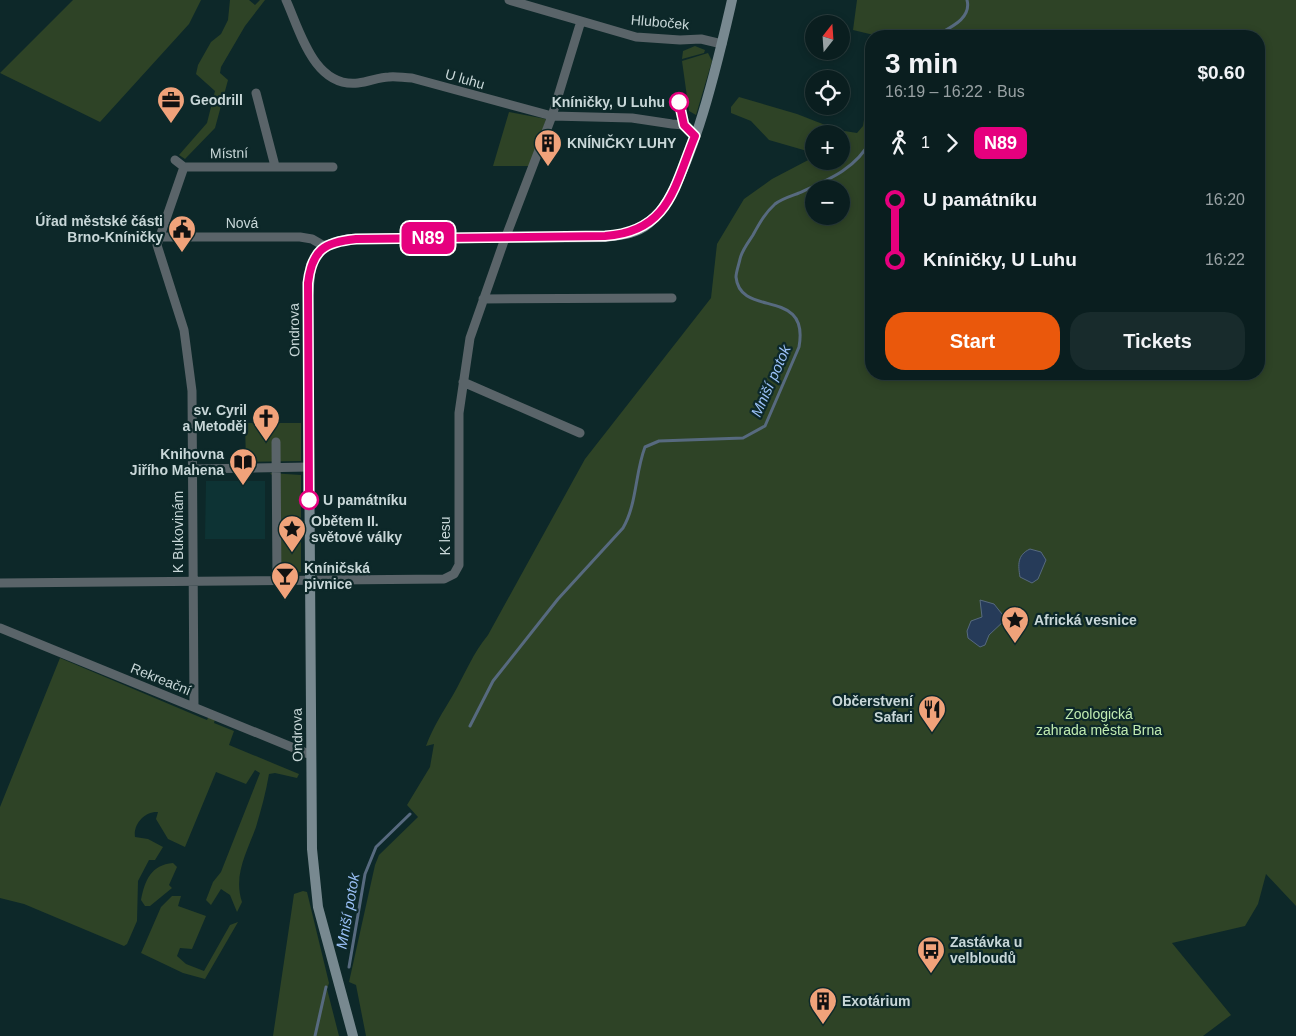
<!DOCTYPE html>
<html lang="en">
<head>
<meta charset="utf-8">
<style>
	:root { --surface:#0a1e1f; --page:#182b2c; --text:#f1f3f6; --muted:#99a2a4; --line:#2a3c3d; --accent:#ea580c }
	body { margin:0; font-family:Arial,sans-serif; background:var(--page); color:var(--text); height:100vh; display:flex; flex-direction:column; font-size:19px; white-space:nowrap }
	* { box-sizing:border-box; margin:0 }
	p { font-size:16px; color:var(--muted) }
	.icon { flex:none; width:28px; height:28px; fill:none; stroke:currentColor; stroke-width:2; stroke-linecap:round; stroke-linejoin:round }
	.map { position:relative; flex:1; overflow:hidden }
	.side { position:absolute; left:865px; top:30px; width:400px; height:350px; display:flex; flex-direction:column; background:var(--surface); border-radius:20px; box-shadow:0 2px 8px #0003,0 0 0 1px var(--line) }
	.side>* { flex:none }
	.badge { padding:0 10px; border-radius:8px; font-size:18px; line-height:32px }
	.needle { width:32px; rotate:17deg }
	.controls { position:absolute; left:805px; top:15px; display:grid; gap:10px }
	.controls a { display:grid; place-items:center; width:45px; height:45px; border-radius:50%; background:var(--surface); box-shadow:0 2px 8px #0003,0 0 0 1px var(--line); font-size:25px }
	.map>.badge { position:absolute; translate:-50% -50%; box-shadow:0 0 0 2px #fff }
	.legs { display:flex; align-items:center; gap:8px; height:55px; padding:0 20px; font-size:16px }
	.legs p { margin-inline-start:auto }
	.head { display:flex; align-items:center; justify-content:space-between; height:85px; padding:0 20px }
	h1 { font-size:28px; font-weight:800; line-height:38px }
	.button { display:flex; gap:10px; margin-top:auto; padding:10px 20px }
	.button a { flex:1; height:58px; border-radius:20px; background:var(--accent); color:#fff; font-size:20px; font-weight:800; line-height:58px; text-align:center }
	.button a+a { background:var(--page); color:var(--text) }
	ul { padding:0 20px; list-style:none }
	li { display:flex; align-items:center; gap:18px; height:60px; font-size:19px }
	li i { display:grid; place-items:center; width:8px; height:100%; margin:0 6px; background:currentColor }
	li i::after { content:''; width:12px; height:12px; margin:-6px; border:4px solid; border-radius:50%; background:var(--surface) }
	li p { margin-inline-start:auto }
	li:first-child i { background:linear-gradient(#0000 50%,currentColor 0) }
	li:last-child i { background:linear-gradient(currentColor 50%,#0000 0) }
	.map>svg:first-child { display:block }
</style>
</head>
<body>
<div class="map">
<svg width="1296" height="1036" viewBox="0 0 1296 1036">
	<rect width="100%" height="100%" fill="#0d2829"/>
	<path fill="#0d3334" d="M206 481H265V539H205Z"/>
	<path fill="#2e4326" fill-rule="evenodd" d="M73 0H201L189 24 100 122 0 73Z
		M230 0H249L255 5 260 0H265L245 26 221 67 220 73 228 80 215 128 185 159 179 155 207 123 215 91 196 74 198 65 211 42 221 34 228 20Z
		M857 0H1296V906L1266 874 1258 904 1245 926 1172 943 1231 1015 1203 1036H366L356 985 349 982 375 865 379 855 418 817 407 805 430 767 434 744 426 746C433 727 443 712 453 695 465 674 473 653 488 635L585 459 711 298 717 244 744 199 772 179 814 157V161H841V134H814V153L769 140 751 121 731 113V107L739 97 797 114 838 130 857 133 863 126 871 74V374H1259V36H878L853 30ZM814 189H841V216H814Z
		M695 46 705 50 704 53 682 59 683 51Z
		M708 53 712 61 696 115 689 111 682 61Z
		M509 112 546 119 531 166H493Z
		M245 423H301V461L246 462Z
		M270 473 301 475V572H273V476Z
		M60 658 202 718 207 720 209 716 215 719 214 723 234 731 229 745 299 774 297 778 275 773 269 774C266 792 261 810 256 827 247 852 233 875 242 902L237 912 230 895 221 889 211 905 206 900 213 882 221 872 260 773 255 770 246 784 216 772 185 847 168 839 156 819 158 812C145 811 133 824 135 837L148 839 163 847 155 860H149L138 881 137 921 127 944 124 946 24 904 0 898V807Z
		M173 863 177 867 169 885 172 888 150 906H145L141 900C145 880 151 865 173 863Z
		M303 891 307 892 329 983 327 989 339 1036H273L294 894Z
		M172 896H181L178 906 206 916 192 949 180 948 177 956 186 964 204 971 230 925 238 922 205 979 183 973 141 953 161 907Z"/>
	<path fill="#263b59" stroke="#576a7f" d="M1030 549 1041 552 1046 560 1038 579 1032 583 1020 577C1018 565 1017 555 1030 549Z
		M980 600 994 604 1006 619 989 635 985 645 980 647 968 638 967 631 971 621 982 617Z"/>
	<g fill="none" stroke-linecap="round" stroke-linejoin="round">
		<path stroke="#576a7f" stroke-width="3" d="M935 36C949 28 972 19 967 0
			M470 726 493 681 558 599 623 528C637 504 635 473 645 447L659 441 743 438 765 426 799 347C810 286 740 319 736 277 736 272 739 264 740 259 742 250 748 243 753 235 759 224 765 213 775 204 781 199 791 196 799 193 828 180 856 169 871 140
			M349 967 365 874 376 847 410 814
			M315 1036 326 987"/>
		<path stroke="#5a6469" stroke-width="9" d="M286 0C300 31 314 88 358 83 369 82 379 77 389 77 396 76 404 78 412 78L552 116 632 118 672 124 684 125 695 136
			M509 0 636 37 680 40 701 39 722 44
			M256 93 275 166
			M175 160 184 167
			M184 167 157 245 184 330 192 391 194 707
			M184 167H333
			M159 237H300L312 239 324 246
			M483 299 672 298
			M463 382 580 433
			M276 442 277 581
			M192 469 309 467
			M0 583 444 579 454 574 459 565V413L470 338 503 244 552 116 581 21
			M0 628 311 755"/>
		<path stroke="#788990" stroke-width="10" d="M353 1036 318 907 312 849 308 295 311 265 324 246 348 239 605 237C620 235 636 234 648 224 689 193 720 52 732 0"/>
	</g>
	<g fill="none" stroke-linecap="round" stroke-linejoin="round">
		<g stroke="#fff" stroke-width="11">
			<path id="line-1" d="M309 500 308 283C312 250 324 242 356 239L605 236C669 232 674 187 695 136L684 125 679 102"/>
		</g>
		<use href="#line-1" stroke="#e6007e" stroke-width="8"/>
	</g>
	<defs>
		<g id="office-pin" transform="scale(1.4375)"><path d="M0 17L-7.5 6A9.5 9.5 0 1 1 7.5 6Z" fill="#f0a27a" stroke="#0d2829"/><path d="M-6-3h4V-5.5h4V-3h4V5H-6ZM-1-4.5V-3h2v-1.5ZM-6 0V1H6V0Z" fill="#111"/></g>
		<g id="building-pin" transform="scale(1.4375)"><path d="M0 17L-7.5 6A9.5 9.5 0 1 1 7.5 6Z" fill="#f0a27a" stroke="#0d2829"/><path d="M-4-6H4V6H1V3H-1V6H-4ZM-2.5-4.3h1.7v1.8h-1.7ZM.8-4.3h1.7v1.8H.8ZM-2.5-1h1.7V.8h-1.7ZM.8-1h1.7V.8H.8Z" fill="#111"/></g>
		<g id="civic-pin" transform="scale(1.4375)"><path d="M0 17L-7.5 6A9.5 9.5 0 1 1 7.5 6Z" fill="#f0a27a" stroke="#0d2829"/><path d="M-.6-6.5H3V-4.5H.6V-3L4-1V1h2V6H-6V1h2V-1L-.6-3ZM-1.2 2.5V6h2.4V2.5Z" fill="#111"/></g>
		<g id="church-pin" transform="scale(1.4375)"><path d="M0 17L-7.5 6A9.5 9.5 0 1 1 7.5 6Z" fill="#f0a27a" stroke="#0d2829"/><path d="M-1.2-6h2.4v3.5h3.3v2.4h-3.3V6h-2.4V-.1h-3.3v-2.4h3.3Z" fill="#111"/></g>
		<g id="library-pin" transform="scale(1.4375)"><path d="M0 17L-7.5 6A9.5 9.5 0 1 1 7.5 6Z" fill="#f0a27a" stroke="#0d2829"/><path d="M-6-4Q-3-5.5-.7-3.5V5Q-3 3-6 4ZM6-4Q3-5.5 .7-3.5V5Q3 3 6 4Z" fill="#111"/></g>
		<g id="sight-pin" transform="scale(1.4375)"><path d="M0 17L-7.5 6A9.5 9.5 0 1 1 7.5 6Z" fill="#f0a27a" stroke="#0d2829"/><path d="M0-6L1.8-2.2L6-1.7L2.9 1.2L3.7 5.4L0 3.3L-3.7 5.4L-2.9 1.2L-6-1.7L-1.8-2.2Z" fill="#111"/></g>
		<g id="bar-pin" transform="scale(1.4375)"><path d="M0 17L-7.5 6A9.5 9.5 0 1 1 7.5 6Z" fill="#f0a27a" stroke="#0d2829"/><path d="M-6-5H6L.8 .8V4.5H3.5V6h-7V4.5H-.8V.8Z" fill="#111"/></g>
		<g id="restaurant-pin" transform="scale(1.4375)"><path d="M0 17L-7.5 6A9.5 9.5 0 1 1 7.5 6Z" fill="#f0a27a" stroke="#0d2829"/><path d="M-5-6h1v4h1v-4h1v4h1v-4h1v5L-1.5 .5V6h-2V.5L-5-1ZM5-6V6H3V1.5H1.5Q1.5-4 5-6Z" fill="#111"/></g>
		<g id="bus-pin" transform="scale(1.4375)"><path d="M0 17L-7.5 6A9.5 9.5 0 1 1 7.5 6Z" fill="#f0a27a" stroke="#0d2829"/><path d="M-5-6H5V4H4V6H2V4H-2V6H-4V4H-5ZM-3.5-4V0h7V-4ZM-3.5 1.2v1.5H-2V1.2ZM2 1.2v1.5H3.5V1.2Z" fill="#111"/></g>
	</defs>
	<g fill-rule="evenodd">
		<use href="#office-pin" x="171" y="100"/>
		<use href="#building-pin" x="548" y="143"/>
		<use href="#civic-pin" x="182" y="229"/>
		<use href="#church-pin" x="266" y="418"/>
		<use href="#library-pin" x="243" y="462"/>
		<use href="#sight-pin" x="292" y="529"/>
		<use href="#bar-pin" x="285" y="576"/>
		<use href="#sight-pin" x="1015" y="620"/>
		<use href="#restaurant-pin" x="932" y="709"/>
		<use href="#bus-pin" x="931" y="950"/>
		<use href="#building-pin" x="823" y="1001"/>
	</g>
	<g fill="#fff" stroke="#e6007e" stroke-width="2.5">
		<circle cx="679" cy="102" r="9"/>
		<circle cx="309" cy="500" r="9"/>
	</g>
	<g text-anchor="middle" stroke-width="4.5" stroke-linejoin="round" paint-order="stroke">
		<g font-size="14" fill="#c8d7d8" stroke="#0d2829">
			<text transform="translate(660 22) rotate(5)" y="5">Hluboček</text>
			<text transform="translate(465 79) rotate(16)" y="5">U luhu</text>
			<text transform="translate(229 153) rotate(-1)" y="5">Místní</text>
			<text x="242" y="228">Nová</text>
			<text transform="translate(294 330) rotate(-91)" y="5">Ondrova</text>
			<text transform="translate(178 532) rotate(-90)" y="5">K Bukovinám</text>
			<text transform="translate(445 536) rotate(-90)" y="5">K lesu</text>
			<text transform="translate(161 679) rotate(22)" y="5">Rekreační</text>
			<text transform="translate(297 735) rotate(-91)" y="5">Ondrova</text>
		</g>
		<g font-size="14" font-weight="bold" fill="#c8d7d8" stroke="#0d2829" text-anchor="start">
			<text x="190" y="105">Geodrill</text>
			<text x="567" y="148">KNÍNIČKY LUHY</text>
			<text x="163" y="226" text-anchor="end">Úřad městské části<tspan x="163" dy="16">Brno-Kníničky</tspan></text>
			<text x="247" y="415" text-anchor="end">sv. Cyril<tspan x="247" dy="16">a Metoděj</tspan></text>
			<text x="224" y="459" text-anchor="end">Knihovna<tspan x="224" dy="16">Jiřího Mahena</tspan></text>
			<text x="311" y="526">Obětem II.<tspan x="311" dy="16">světové války</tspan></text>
			<text x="304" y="573">Kníničská<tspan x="304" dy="16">pivnice</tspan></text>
			<text x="1034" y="625">Africká vesnice</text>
			<text x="913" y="706" text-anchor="end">Občerstvení<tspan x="913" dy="16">Safari</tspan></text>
			<text x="950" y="947">Zastávka u<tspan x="950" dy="16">velbloudů</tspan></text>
			<text x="842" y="1006">Exotárium</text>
		</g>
		<g font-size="14" font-weight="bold" fill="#c8d7d8" stroke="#0d2829" text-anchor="end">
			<text x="665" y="107">Kníničky, U Luhu</text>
			<text x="323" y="505" text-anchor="start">U památníku</text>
		</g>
		<g font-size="14" fill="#c0ebb1" stroke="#0d2829">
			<text x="1099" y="719">Zoologická<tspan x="1099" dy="16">zahrada města Brna</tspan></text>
		</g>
		<g font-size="15" font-style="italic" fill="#9ac0f7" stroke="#0d2829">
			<text transform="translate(771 381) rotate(-66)" y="5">Mniší potok</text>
			<text transform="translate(348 911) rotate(-80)" y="5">Mniší potok</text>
		</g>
	</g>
</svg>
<div class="controls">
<a><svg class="needle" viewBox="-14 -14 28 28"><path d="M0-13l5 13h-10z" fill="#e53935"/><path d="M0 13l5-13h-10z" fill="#99a2a4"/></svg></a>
<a><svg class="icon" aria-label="locate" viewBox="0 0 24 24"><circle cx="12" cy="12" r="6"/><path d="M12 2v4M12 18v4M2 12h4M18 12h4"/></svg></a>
<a>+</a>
<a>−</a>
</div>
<b class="badge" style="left:428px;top:238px;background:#e6007e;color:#fff">N89</b>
<section class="side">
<div class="head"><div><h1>3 min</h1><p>16:19 – 16:22 · Bus</p></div><b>$0.60</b></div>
<div class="legs"><svg class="icon" aria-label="walk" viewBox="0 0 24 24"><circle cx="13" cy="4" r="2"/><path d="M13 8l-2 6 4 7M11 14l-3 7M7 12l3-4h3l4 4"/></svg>1<svg class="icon" aria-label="forward" viewBox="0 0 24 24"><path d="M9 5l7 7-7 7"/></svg><b class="badge" style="background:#e6007e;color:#fff">N89</b></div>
<ul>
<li><i style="color:#e6007e"></i><b>U památníku</b><p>16:20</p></li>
<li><i style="color:#e6007e"></i><b>Kníničky, U Luhu</b><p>16:22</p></li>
</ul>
<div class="button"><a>Start</a><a>Tickets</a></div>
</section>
</div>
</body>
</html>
